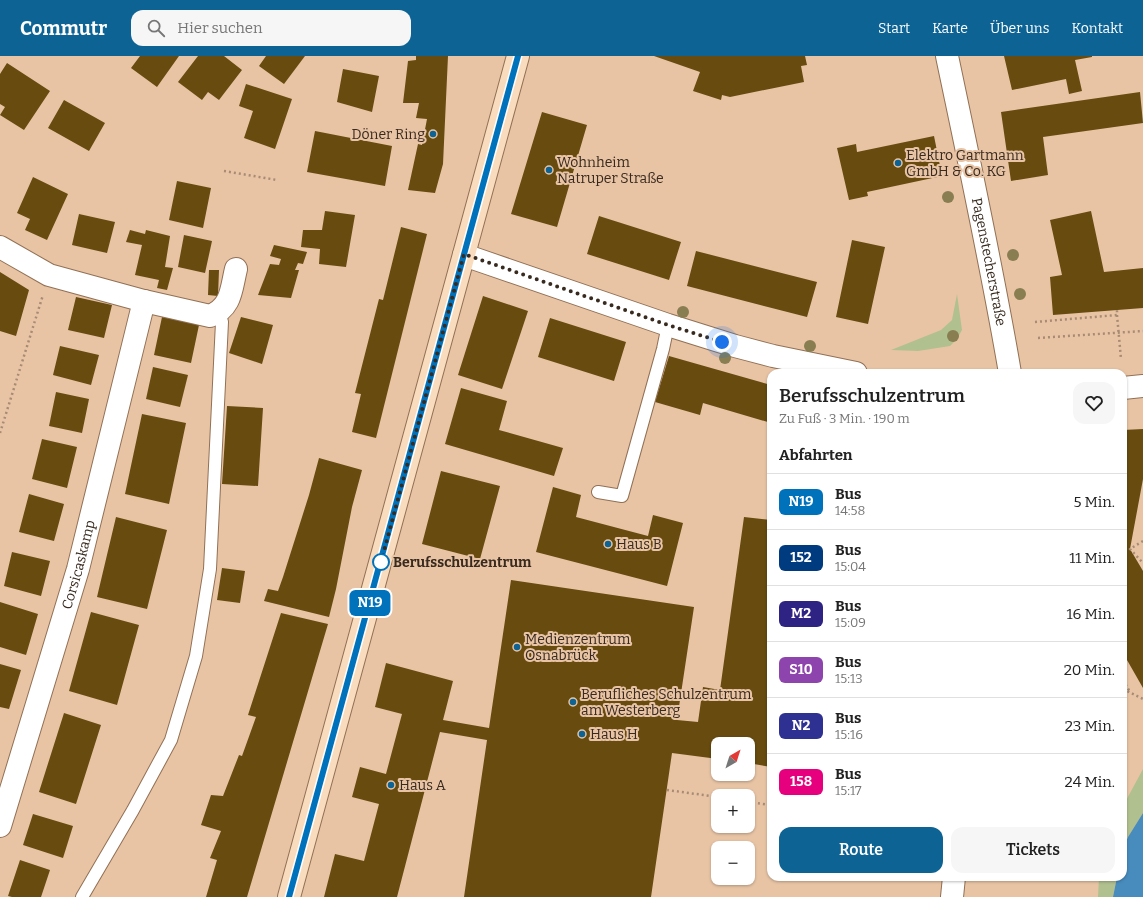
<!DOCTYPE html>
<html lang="de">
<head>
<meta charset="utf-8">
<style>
	:root { --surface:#fff; --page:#f6f6f6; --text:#222; --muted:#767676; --line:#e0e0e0; --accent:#0d6394 }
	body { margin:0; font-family:Bitter,serif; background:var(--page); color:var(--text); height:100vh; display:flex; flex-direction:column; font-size:15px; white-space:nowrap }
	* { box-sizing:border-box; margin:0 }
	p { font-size:13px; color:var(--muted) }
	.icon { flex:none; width:22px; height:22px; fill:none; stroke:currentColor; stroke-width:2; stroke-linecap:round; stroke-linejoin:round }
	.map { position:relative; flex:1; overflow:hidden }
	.sheet { position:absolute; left:767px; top:313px; width:360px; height:512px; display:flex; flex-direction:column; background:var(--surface); border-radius:12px; box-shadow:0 1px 3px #0004 }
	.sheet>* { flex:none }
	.badge { padding:0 8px; border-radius:6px; font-size:14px; line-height:26px }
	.needle { width:26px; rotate:39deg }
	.tools { position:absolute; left:711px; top:681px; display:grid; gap:8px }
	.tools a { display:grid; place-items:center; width:44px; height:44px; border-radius:8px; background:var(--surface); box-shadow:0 1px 3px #0004; font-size:20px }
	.you { position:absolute; width:20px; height:20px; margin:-10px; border:3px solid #fff; border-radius:50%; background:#1a73e8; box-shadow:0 0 0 6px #1a73e833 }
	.map>.badge { position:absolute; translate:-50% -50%; box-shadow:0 0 0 2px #fff }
	h2 { padding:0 12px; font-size:15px; line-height:36px }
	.round { display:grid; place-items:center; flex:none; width:42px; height:42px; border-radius:12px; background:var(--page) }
	.overview { display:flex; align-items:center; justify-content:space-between; height:68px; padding:0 12px }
	h1 { font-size:19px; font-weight:600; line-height:30px }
	.action { display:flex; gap:8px; margin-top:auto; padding:8px 12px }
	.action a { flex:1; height:46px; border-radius:12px; background:var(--accent); color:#fff; font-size:16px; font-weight:600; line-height:46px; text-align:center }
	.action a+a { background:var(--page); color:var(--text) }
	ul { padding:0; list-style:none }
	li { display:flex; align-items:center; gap:12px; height:56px; padding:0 12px; border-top:1px solid var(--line) }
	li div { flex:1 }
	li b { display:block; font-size:15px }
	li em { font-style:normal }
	li .badge { min-width:44px; font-weight:700; text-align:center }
	header { display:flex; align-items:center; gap:24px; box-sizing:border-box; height:56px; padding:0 20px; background:var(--accent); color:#fff }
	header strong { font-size:19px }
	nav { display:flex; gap:22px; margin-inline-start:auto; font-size:14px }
	.search { width:280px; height:36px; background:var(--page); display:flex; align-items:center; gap:10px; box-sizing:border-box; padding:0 14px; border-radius:12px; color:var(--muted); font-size:15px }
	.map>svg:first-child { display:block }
</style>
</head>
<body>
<header>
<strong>Commutr</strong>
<div class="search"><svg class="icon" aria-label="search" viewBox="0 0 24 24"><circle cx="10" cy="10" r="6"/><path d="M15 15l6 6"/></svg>Hier suchen</div>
<nav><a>Start</a><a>Karte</a><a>Über uns</a><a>Kontakt</a></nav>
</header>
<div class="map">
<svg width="1143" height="841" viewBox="0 0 1143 841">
	<rect width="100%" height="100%" fill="#e8c4a5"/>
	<path fill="#b1c08f" d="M957 238 962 274 957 283 950 290 918 295 891 294 941 274 952 264Z
		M1143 713V757L1128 781 1123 793V750Z
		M1099 821H1117L1113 841H1098Z"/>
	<path fill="#478cbd" d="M1143 757V841H1113L1117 821H1123V793L1128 781Z"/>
	<path fill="#674b0f" d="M140 0H179L157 31 131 12Z
		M198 0H224L242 14 219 44 208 36 202 44 178 26Z
		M266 0H305L284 28 259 10Z
		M416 0H448L443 108 435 137 408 134 418 88 422 89 427 63 416 62 419 47H403L408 5 416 4Z
		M654 0H805L807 9 801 10 804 26 730 41 722 39 721 44 693 35 700 16Z
		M1004 0H1092V1L1075 4 1082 35 1069 38 1066 23 1012 34Z
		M7 7 50 35 24 74 0 59 5 51 0 48V18Z
		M343 13 379 20 372 56 337 46Z
		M246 28 292 43 275 93 244 82 253 55 239 50Z
		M1140 36 1143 67 1043 81 1048 119 1011 125 1001 56Z
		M64 44 105 67 89 95 48 72Z
		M542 56 587 69 557 171 511 158Z
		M315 75 392 90 385 130 307 116Z
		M934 80 942 120 867 136 868 140 849 144 837 92 856 88 857 96Z
		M33 121 68 138 47 184 25 174 30 163 17 157Z
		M177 125 211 132 203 172 169 164Z
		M325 155 355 159 346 211 319 208 320 193 301 191 303 174H322Z
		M1091 155 1104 216 1143 212V252L1053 259 1050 221 1062 219 1050 164Z
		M79 158 115 166 107 197 72 189Z
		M599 160 681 186 669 224 587 198Z
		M401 171 427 178 376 382 352 376 361 338 355 337 379 243 383 244Z
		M130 174 145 178 146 174 170 180 165 211 173 212 167 234 157 232 159 224 135 219 142 189 126 186Z
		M184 179 212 185 205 217 178 211Z
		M852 184 885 191 868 268 836 261Z
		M274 189 307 196 303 208 298 207 295 214H299L291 242 258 239 270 208 279 209 281 203 270 200Z
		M696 195 817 226 807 261 687 230Z
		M209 214H219L218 240 208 239Z
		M0 216 29 234 16 280 0 275Z
		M483 240 528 255 502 333 458 319Z
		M76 241 112 249 104 282 68 274Z
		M162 261 199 269 191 307 154 299Z
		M241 261 273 269 262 308 229 297Z
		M550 262 626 286 614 325 538 301Z
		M60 290 99 299 91 329 53 319Z
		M669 300 771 329V367L703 347 700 359 655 346Z
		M153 311 188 319 180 351 146 343Z
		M461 332 507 345 499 374 563 392 554 420 445 388Z
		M56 336 89 343 82 377 49 370Z
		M227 350 263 352 258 430 222 428Z
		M142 358 186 367 169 448 125 438Z
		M1143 373V423L1130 493 1143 515V632L1123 597V374Z
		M42 383 77 391 67 432 32 423Z
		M319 402 362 414 352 451 336 533 329 561 264 545 268 533 278 535 283 521 309 439Z
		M441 415 500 430 480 503 422 488Z
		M553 431 581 439 576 461 648 480 653 459 683 467 667 530 536 496Z
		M29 438 64 448 54 485 19 476Z
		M116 461 167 474 147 553 97 541Z
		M744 461 771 464V711L748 707V688H718V703L672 697 651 841H464L487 684 440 676 397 841H324L335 798 364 805 379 748 352 741 360 711 386 718 402 658 375 651 386 607 453 625 443 664 489 672 511 524 694 551 677 664 698 666 703 631 720 634Z
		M12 496 50 505 41 540 4 530Z
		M222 512 245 515 240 547 217 544Z
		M0 546 38 558 26 599 0 591Z
		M91 556 139 569 117 649 69 635Z
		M281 557 328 568 247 841H206L217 804 210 802 221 775 201 769 211 739 223 740 239 699 242 700 256 661 248 659Z
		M0 608 21 614 9 653 0 651Z
		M64 657 101 669 76 748 39 736Z
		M33 758 73 770 63 802 23 789Z
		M20 804 50 814 41 841H12L8 840Z"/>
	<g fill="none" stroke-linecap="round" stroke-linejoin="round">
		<g stroke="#917054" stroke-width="14">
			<path id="lane" d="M598 436 622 440 663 293 668 269
				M82 841 133 754 171 684 196 600 210 513 222 266 219 256"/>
		</g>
		<g stroke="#917054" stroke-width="24">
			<g id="street">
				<path id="s1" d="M947 0C969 105 992 211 1010 317"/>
				<path d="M0 191 49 219 144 245 210 260C232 251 231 233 236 213"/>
				<path d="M464 199 668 269 735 290 773 300 856 317"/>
				<path d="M1123 332 1143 330"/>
				<path id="s2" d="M0 770 78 513 144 245"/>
				<path d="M952 841 954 821"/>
			</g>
		</g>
		<g stroke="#917054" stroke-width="24">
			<path id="secondary" d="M289 841 518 0"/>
		</g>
		<path stroke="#a78b73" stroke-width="2.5" stroke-dasharray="2 3" stroke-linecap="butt" d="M224 115 277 124
			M1117 259 1121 303
			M1035 266 1117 259V254
			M1038 282 1143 275
			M0 377 43 239
			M1143 485 1130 493 1143 507
			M1123 624 1130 636
			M1123 633 1143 643
			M667 734 718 741
			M748 746 771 749"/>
		<use href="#lane" stroke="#fff" stroke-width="12"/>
		<use href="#street" stroke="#fff" stroke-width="22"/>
		<use href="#secondary" stroke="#f9dcbd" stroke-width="22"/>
	</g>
	<g fill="#887e51">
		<circle cx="995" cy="115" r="6"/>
		<circle cx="948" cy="141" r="6"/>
		<circle cx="1013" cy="199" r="6"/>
		<circle cx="1020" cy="238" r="6"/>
		<circle cx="683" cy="256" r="6"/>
		<circle cx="953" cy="280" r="6"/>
		<circle cx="810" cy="290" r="6"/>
		<circle cx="725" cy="302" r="6"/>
	</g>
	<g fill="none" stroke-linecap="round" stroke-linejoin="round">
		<g stroke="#fff" stroke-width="9">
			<path id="line" d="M289 841 518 0"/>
		</g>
		<use href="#line" stroke="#0072bc" stroke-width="6"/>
		<path stroke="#382a1e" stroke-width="4" stroke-dasharray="0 7.2" d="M381 506 464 198 668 269 722 286"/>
	</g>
	<g fill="#0d6394" stroke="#e8c4a5" stroke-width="1.5">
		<circle cx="433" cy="78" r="4"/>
		<circle cx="898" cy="107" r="4"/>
		<circle cx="549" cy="114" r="4"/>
		<circle cx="608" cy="488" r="4"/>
		<circle cx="517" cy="591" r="4"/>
		<circle cx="573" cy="646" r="4"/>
		<circle cx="582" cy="678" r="4"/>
		<circle cx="391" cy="729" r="4"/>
	</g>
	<circle fill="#fff" stroke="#0072bc" stroke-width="2" cx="381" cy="506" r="8"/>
	<g text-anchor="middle" stroke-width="4" stroke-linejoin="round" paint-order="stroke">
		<g font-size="14" fill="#382a1e" stroke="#e8c4a5" text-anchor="start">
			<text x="425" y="83" text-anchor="end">Döner Ring</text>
			<text x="906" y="104">Elektro Gartmann<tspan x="906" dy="16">GmbH &amp; Co. KG</tspan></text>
			<text x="557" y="111">Wohnheim<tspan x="557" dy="16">Natruper Straße</tspan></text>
			<text x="616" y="493">Haus B</text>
			<text x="525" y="588">Medienzentrum<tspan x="525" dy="16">Osnabrück</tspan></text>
			<text x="581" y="643">Berufliches Schulzentrum<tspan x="581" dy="16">am Westerberg</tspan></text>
			<text x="590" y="683">Haus H</text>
			<text x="399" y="734">Haus A</text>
		</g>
		<g font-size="14" fill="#382a1e" stroke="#e8c4a5">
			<text dy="5" stroke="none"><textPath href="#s1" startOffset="210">Pagenstecherstraße</textPath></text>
			<text dy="5" stroke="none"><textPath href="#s2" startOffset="273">Corsicaskamp</textPath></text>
		</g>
		<g font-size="14" font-weight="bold" fill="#382a1e" stroke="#e8c4a5" text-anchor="start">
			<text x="393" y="511">Berufsschulzentrum</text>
		</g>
	</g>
</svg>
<div class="tools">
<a><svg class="needle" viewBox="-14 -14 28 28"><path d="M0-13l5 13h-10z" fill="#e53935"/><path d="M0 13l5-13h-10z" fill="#767676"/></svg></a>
<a>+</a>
<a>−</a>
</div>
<div class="you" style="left:722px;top:286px"></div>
<b class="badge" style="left:370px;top:547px;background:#0072bc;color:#fff">N19</b>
<section class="sheet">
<div class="overview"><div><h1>Berufsschulzentrum</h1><p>Zu Fuß · 3 Min. · 190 m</p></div><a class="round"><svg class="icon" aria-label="heart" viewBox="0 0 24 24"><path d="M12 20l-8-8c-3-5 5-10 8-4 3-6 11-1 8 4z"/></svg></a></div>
<h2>Abfahrten</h2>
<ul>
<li><span class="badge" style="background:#0072bc;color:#fff">N19</span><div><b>Bus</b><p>14:58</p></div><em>5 Min.</em></li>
<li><span class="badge" style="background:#003b80;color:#fff">152</span><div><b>Bus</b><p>15:04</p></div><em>11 Min.</em></li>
<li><span class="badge" style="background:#2e2382;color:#fff">M2</span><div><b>Bus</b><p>15:09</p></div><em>16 Min.</em></li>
<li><span class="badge" style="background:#8e44ad;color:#fff">S10</span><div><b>Bus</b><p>15:13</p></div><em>20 Min.</em></li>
<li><span class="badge" style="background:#2e3192;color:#fff">N2</span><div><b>Bus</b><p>15:16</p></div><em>23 Min.</em></li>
<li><span class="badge" style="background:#e6007e;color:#fff">158</span><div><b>Bus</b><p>15:17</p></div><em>24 Min.</em></li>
</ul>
<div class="action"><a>Route</a><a>Tickets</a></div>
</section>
</div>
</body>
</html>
